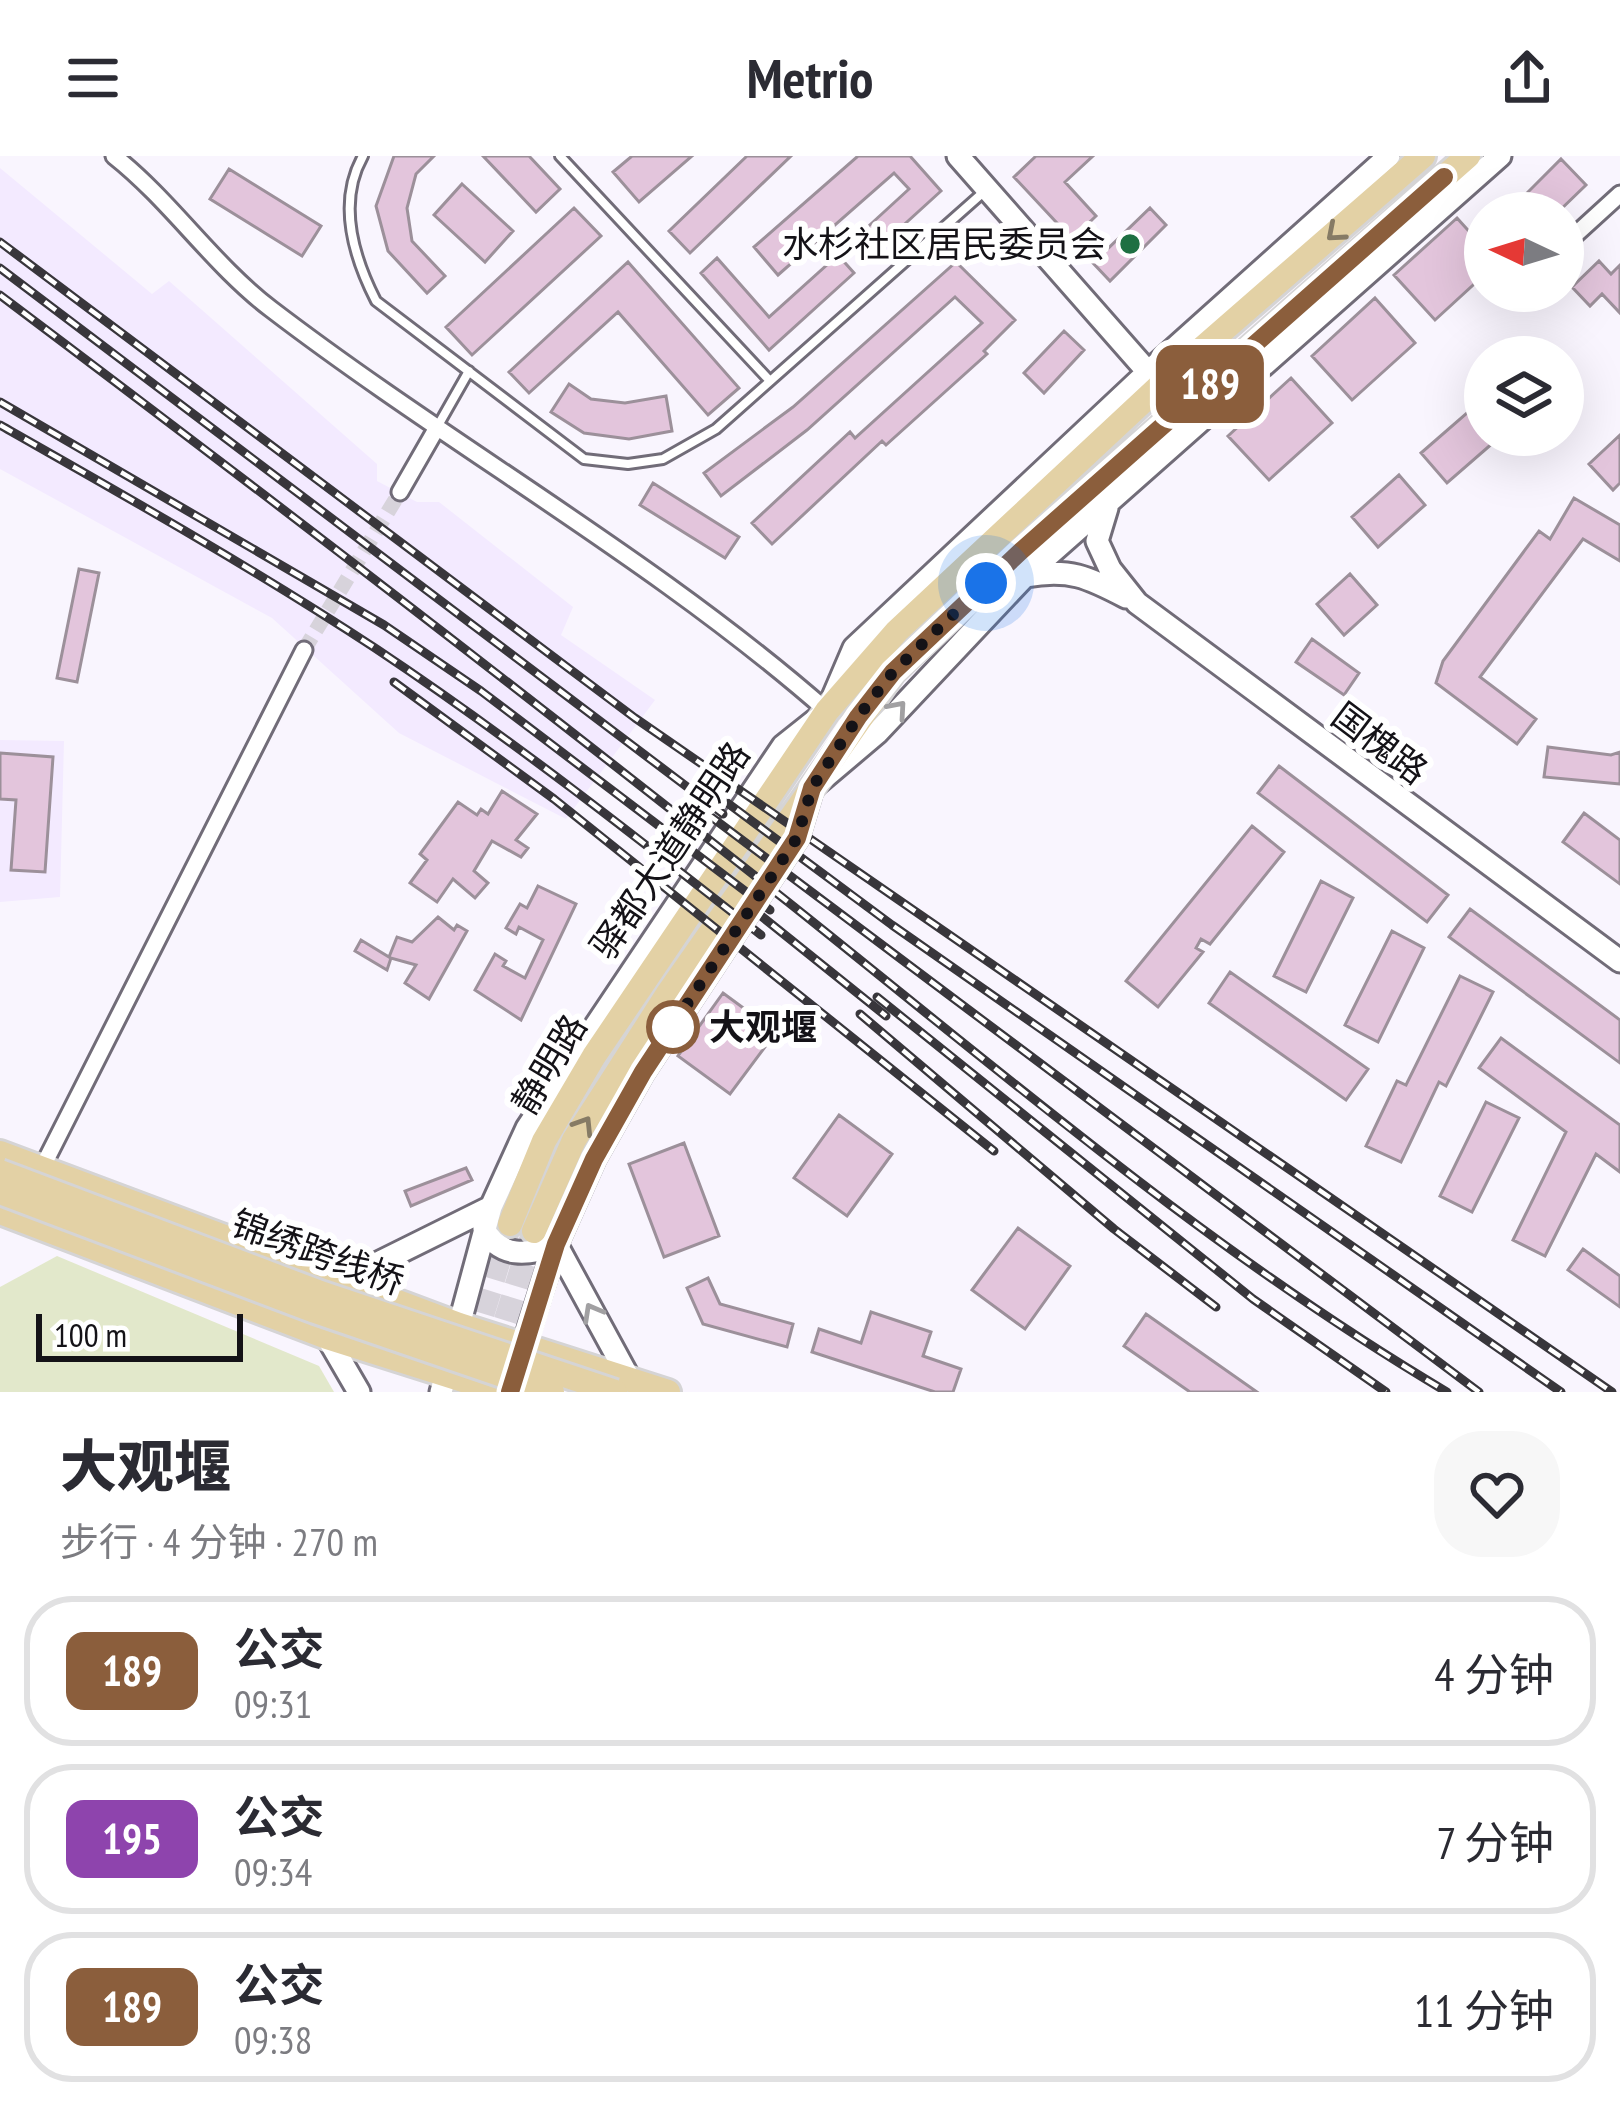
<!DOCTYPE html>
<html lang="zh">
<head>
<meta charset="utf-8">
<style>
	:root { --surface:#fff; --page:#f7f7f7; --text:#2b2b33; --muted:#7c7c81; --line:#e1e1e2 }
	body { margin:0; font-family:"PT Sans Narrow","Noto Sans SC",sans-serif; background:var(--page); color:var(--text); height:100vh; display:flex; flex-direction:column; font-size:45px; white-space:nowrap }
	* { box-sizing:border-box; margin:0 }
	p { font-size:39px; color:var(--muted) }
	.icon { flex:none; width:66px; height:66px; fill:none; stroke:currentColor; stroke-width:2; stroke-linecap:round; stroke-linejoin:round }
	.map { position:relative; height:1236px; overflow:hidden }
	.details { display:flex; flex-direction:column; background:var(--surface); flex:1 }
	.details>* { flex:none }
	.badge { padding:0 24px; border-radius:18px; font-size:42px; line-height:78px }
	.needle { width:78px; rotate:274deg }
	.buttons { position:absolute; left:1464px; top:36px; display:grid; gap:24px }
	.buttons a { display:grid; place-items:center; width:120px; height:120px; border-radius:50%; background:var(--surface); box-shadow:0 12px 48px #0002; font-size:60px }
	.scale { position:absolute; left:36px; bottom:30px; width:207px; box-sizing:border-box; padding-left:12px; border:6px solid #141217; border-top:0; font-size:33px; line-height:42px; white-space:nowrap; color:#141217; -webkit-text-stroke:9px #fff; paint-order:stroke }
	.you { position:absolute; width:60px; height:60px; margin:-30px; border:9px solid #fff; border-radius:50%; background:#1a73e8; box-shadow:0 0 0 18px #1a73e833 }
	.map>.badge { position:absolute; translate:-50% -50%; box-shadow:0 0 0 6px #fff }
	.round { display:grid; place-items:center; flex:none; width:126px; height:126px; border-radius:48px; background:var(--page) }
	.summary { display:flex; align-items:center; justify-content:space-between; height:204px; padding:0 60px }
	h1 { font-size:57px; font-weight:800; line-height:90px }
	ul { padding:0; list-style:none }
	li { display:flex; align-items:center; gap:36px; height:150px; margin:0 24px 18px; padding:0 36px; border:6px solid var(--line); border-radius:48px }
	li div { flex:1 }
	li b { display:block; font-size:45px }
	li em { font-style:normal }
	li .badge { min-width:132px; font-weight:700; text-align:center }
	header { display:flex; justify-content:space-between; align-items:center; height:156px; padding:0 60px; background:var(--surface); font-size:54px; font-weight:800 }
	.map>svg:first-child { display:block }
</style>
</head>
<body>
<header><svg class="icon" aria-label="menu" viewBox="0 0 24 24"><path d="M4 6h16M4 12h16M4 18h16"/></svg>Metrio<svg class="icon" aria-label="share" viewBox="0 0 24 24"><path d="M12 15V3M7 8l5-5 5 5M5 13v7h14v-7"/></svg></header>
<div class="map">
<svg width="1620" height="1236" viewBox="0 0 1620 1236">
	<rect width="100%" height="100%" fill="#f9f5fe"/>
	<path fill="#f3eaff" d="M0 12 152 138 169 125 377 308V325L417 346H439L573 451 561 479 655 544 566 663 399 577 272 462 0 313Z
		M0 584 64 585 60 741 0 746Z"/>
	<path fill="#e2e8cb" d="M57 1100 319 1210 334 1236H0V1131Z"/>
	<path fill="#e3c5dc" stroke="#9c909a" stroke-width="3" d="M394 0H434L416 18 407 52 412 85 445 120 427 137 388 95 376 50Z
		M483 0H529L560 33 536 56Z
		M632 0H692L639 46 613 16Z
		M747 0H791L690 97 669 75Z
		M858 0H910L941 35 875 95 860 78 909 33 894 17 778 119 754 91Z
		M1036 0H1093L1065 26 1096 60 1072 83 1014 21Z
		M1561 3 1586 29 1557 57H1507Z
		M229 13 321 70 302 100 210 43Z
		M462 28 513 75 485 106 434 59Z
		M574 52 601 80 472 199 446 171Z
		M1150 52 1166 69 1110 125 1093 107Z
		M1457 62 1485 93V118L1435 164 1394 119Z
		M838 99 854 117 769 194 701 117 717 102 769 161Z
		M1599 105 1611 118 1620 109V157L1602 138 1590 150 1572 131Z
		M628 106 739 232 708 259 618 156 529 237 509 216Z
		M956 106 1015 164 984 195 987 198 886 289 882 285 772 388 752 367 850 276 855 282 982 167 955 141 807 274 721 340 704 317 793 251Z
		M1375 142 1415 187 1352 244 1312 200Z
		M1064 175 1084 194 1044 237 1024 217Z
		M1291 222 1332 267 1269 324 1228 280Z
		M569 228 591 243 625 247 666 240 672 275 629 283 584 277 551 256Z
		M1468 256 1494 286 1447 327 1421 297Z
		M1620 279V327L1613 334 1589 308Z
		M1399 319 1425 349 1378 391 1352 361Z
		M653 327 739 381 725 402 640 349Z
		M1574 342 1620 369V405L1583 383 1480 521 1536 563 1517 588 1436 527 1443 505 1539 375 1550 383Z
		M79 413 99 417 77 526 57 522Z
		M1350 418 1377 449 1344 479 1317 448Z
		M1312 483 1359 517 1344 539 1296 506Z
		M1548 591 1611 599 1620 596V628L1544 621Z
		M0 597 53 601 45 716 11 714 16 644 0 643Z
		M1279 610 1448 739 1427 766 1258 637Z
		M502 635 537 658 516 684 528 692 521 701 492 685 474 715 488 727 475 742 453 723 437 746 410 727 427 704 420 698 458 646 477 659 481 653 488 658Z
		M1584 657 1620 684V728L1563 686Z
		M1252 670 1284 696 1210 788 1201 783 1196 792 1203 796 1158 851 1126 825Z
		M1321 725 1353 742 1306 836 1274 820Z
		M538 730 576 748 521 864 475 834 495 798 506 805 503 810 525 822 543 784 519 771 516 778 506 772 520 748 527 752Z
		M1470 753 1620 864V907L1449 781Z
		M438 761 454 774 457 769 467 775 429 843 405 827 416 809 391 802 387 814 355 795 361 784 389 801 397 781 412 786Z
		M1392 775 1424 792 1378 886 1345 869Z
		M1230 816 1368 913 1346 944 1209 847Z
		M1460 820 1493 836 1446 930 1439 926 1401 1006 1366 990 1397 925 1406 929Z
		M723 837 776 876 730 938 678 900Z
		M1501 882 1620 969V1016L1596 998 1545 1100 1513 1084 1566 976 1479 912Z
		M1486 946 1519 962 1472 1056 1440 1040Z
		M839 959 892 998 847 1060 794 1022Z
		M684 987 719 1080 664 1101 629 1008Z
		M466 1012 472 1024 411 1050 405 1035Z
		M1018 1072 1070 1110 1025 1173 972 1134Z
		M1583 1093 1620 1120V1151L1568 1114Z
		M708 1122 720 1148 793 1168 787 1191 703 1168 687 1132Z
		M871 1156 931 1176 923 1200 961 1213 953 1236H935L812 1196 819 1173 861 1187Z
		M1146 1158 1257 1236H1190L1124 1190Z"/>
	<g fill="none" stroke-linecap="round" stroke-linejoin="round">
		<path stroke="#d7d3db" stroke-width="15" stroke-dasharray="15 8" stroke-linecap="butt" d="M304 494 400 336"/>
		<path stroke="#d7d3db" stroke-width="24" stroke-dasharray="24 12" stroke-linecap="butt" d="M472 1192 510 1068
			M495 1199 533 1077"/>
		<g stroke="#716c78" stroke-width="14">
			<path id="lane" d="M363 0C337 46 353 100 376 145L584 303 628 308 663 303 716 273 987 33
				M560 0 770 225
				M436 273 469 215"/>
		</g>
		<g stroke="#716c78" stroke-width="21">
			<path id="street" d="M114 0C171 45 213 109 271 153 453 292 655 404 827 555
				M1563 90 1620 38
				M400 336 435 275
				M42 1012 304 494"/>
		</g>
		<g stroke="#716c78" stroke-width="27">
			<path id="secondary" d="M958 0 1148 216
				M1107 352 1097 385 1110 413 1137 447 1620 805
				M1026 420C1069 412 1088 421 1126 441
				M484 1073C500 1102 528 1100 556 1088L630 1224
				M325 1118 372 1110 491 1051
				M327 1181 359 1236
				M520 1201 556 1088 594 1003 643 916 797 682 812 632 877 577 1025 420 1500 0
				M441 1236 491 1051 527 972 783 590 827 555 854 492 1148 216 1389 0"/>
		</g>
		<g stroke="#d5d4d5" stroke-width="30">
			<path id="primary" d="M0 997 459 1169 668 1236
				M0 1056 327 1181 501 1236
				M510 1068 544 985 594 900 827 555 897 475 1167 223 1423 0
				M534 1075 574 984 667 839 893 516 1020 395 1468 0"/>
		</g>
		<use href="#lane" stroke="#fff" stroke-width="8"/>
		<use href="#street" stroke="#fff" stroke-width="15"/>
		<use href="#secondary" stroke="#fff" stroke-width="21"/>
		<use href="#primary" stroke="#e3d1a5" stroke-width="24"/>
		<g stroke="#38363b" stroke-width="9">
			<path id="rail" d="M0 86 635 562 1612 1236
				M0 112 723 658
				M0 139C265 338 528 540 788 746 1003 917 1210 1096 1447 1236
				M0 246 384 469 481 535 770 754
				M0 269C127 341 253 412 375 492 509 581 635 680 761 779
				M394 526 554 643 994 995
				M714 637 892 769 1561 1236
				M706 657 1479 1236
				M750 751 886 860
				M877 841 1253 1143 1386 1236
				M860 858 1114 1073 1216 1151"/>
		</g>
		<use href="#rail" stroke="#fff" stroke-width="4.5" stroke-dasharray="14" stroke-linecap="butt"/>
		<g stroke="#d5d4d5" stroke-width="30" stroke-linecap="butt">
			<path id="primary-bridge" d="M0 1016 323 1138 615 1236
				M0 1036 315 1155 552 1236"/>
		</g>
		<use href="#primary-bridge" stroke="#e3d1a5" stroke-width="24"/>
	</g>
	<defs><path id="oneway-chevron" d="M-2-3.5L2.5 0L-2 3.5" fill="none" stroke-width="1.6" stroke-linecap="round" stroke-linejoin="round" transform="scale(3)"/></defs>
	<g stroke="#867b65">
		<use href="#oneway-chevron" transform="translate(1335 77) rotate(139)"/>
		<use href="#oneway-chevron" transform="translate(584 969) rotate(-58)"/>
	</g>
	<g stroke="#a1a0a2">
		<use href="#oneway-chevron" transform="translate(898 553) rotate(-49)"/>
		<use href="#oneway-chevron" transform="translate(592 1156) rotate(-119)"/>
	</g>
	<g fill="none" stroke-linecap="round" stroke-linejoin="round">
		<g stroke="#fff" stroke-width="27">
			<path id="line" d="M510 1236 556 1088 594 1003 643 916 797 682 812 632 858 561 893 516 1021 395 1444 21"/>
		</g>
		<use href="#line" stroke="#8b5e3c" stroke-width="18"/>
		<path stroke="#141217" stroke-width="12" stroke-dasharray="0 21.6" d="M673 871 668 877 797 682 812 632 858 561 893 516 986 427"/>
	</g>
	<circle fill="#1e7042" stroke="#fff" stroke-width="4.5" cx="1130" cy="88" r="12"/>
	<circle fill="#fff" stroke="#8b5e3c" stroke-width="6" cx="673" cy="871" r="24"/>
	<g text-anchor="middle" stroke-width="12" stroke-linejoin="round" paint-order="stroke">
		<g font-size="36" fill="#141217" stroke="#fff" text-anchor="end">
			<text x="1106" y="101">水杉社区居民委员会</text>
		</g>
		<g font-size="36" fill="#141217" stroke="#fff">
			<text transform="translate(1380 587) rotate(37)" y="13">国槐路</text>
			<text transform="translate(670 694) rotate(-56)" y="13">驿都大道静明路</text>
			<text transform="translate(549 908) rotate(-59)" y="13">静明路</text>
			<text transform="translate(318 1096) rotate(20)" y="13">锦绣跨线桥</text>
		</g>
		<g font-size="36" font-weight="bold" fill="#141217" stroke="#fff" text-anchor="start">
			<text x="709" y="884">大观堰</text>
		</g>
	</g>
</svg>
<div class="buttons">
<a><svg class="needle" viewBox="-14 -14 28 28"><path d="M0-13l5 13h-10z" fill="#e53935"/><path d="M0 13l5-13h-10z" fill="#7c7c81"/></svg></a>
<a><svg class="icon" aria-label="layers" viewBox="0 0 24 24"><path d="M12 4l9 5-9 5-9-5zM3 14l9 5 9-5"/></svg></a>
</div>
<div class="scale">100 m</div>
<div class="you" style="left:986px;top:427px"></div>
<b class="badge" style="left:1210px;top:228px;background:#8b5e3c;color:#fff">189</b>
</div>
<section class="details">
<div class="summary"><div><h1>大观堰</h1><p>步行 · 4 分钟 · 270 m</p></div><a class="round"><svg class="icon" aria-label="heart" viewBox="0 0 24 24"><path d="M12 20l-8-8c-3-5 5-10 8-4 3-6 11-1 8 4z"/></svg></a></div>
<ul>
<li><span class="badge" style="background:#8b5e3c;color:#fff">189</span><div><b>公交</b><p>09:31</p></div><em>4 分钟</em></li>
<li><span class="badge" style="background:#8e44ad;color:#fff">195</span><div><b>公交</b><p>09:34</p></div><em>7 分钟</em></li>
<li><span class="badge" style="background:#8b5e3c;color:#fff">189</span><div><b>公交</b><p>09:38</p></div><em>11 分钟</em></li>
</ul>
</section>
</body>
</html>
